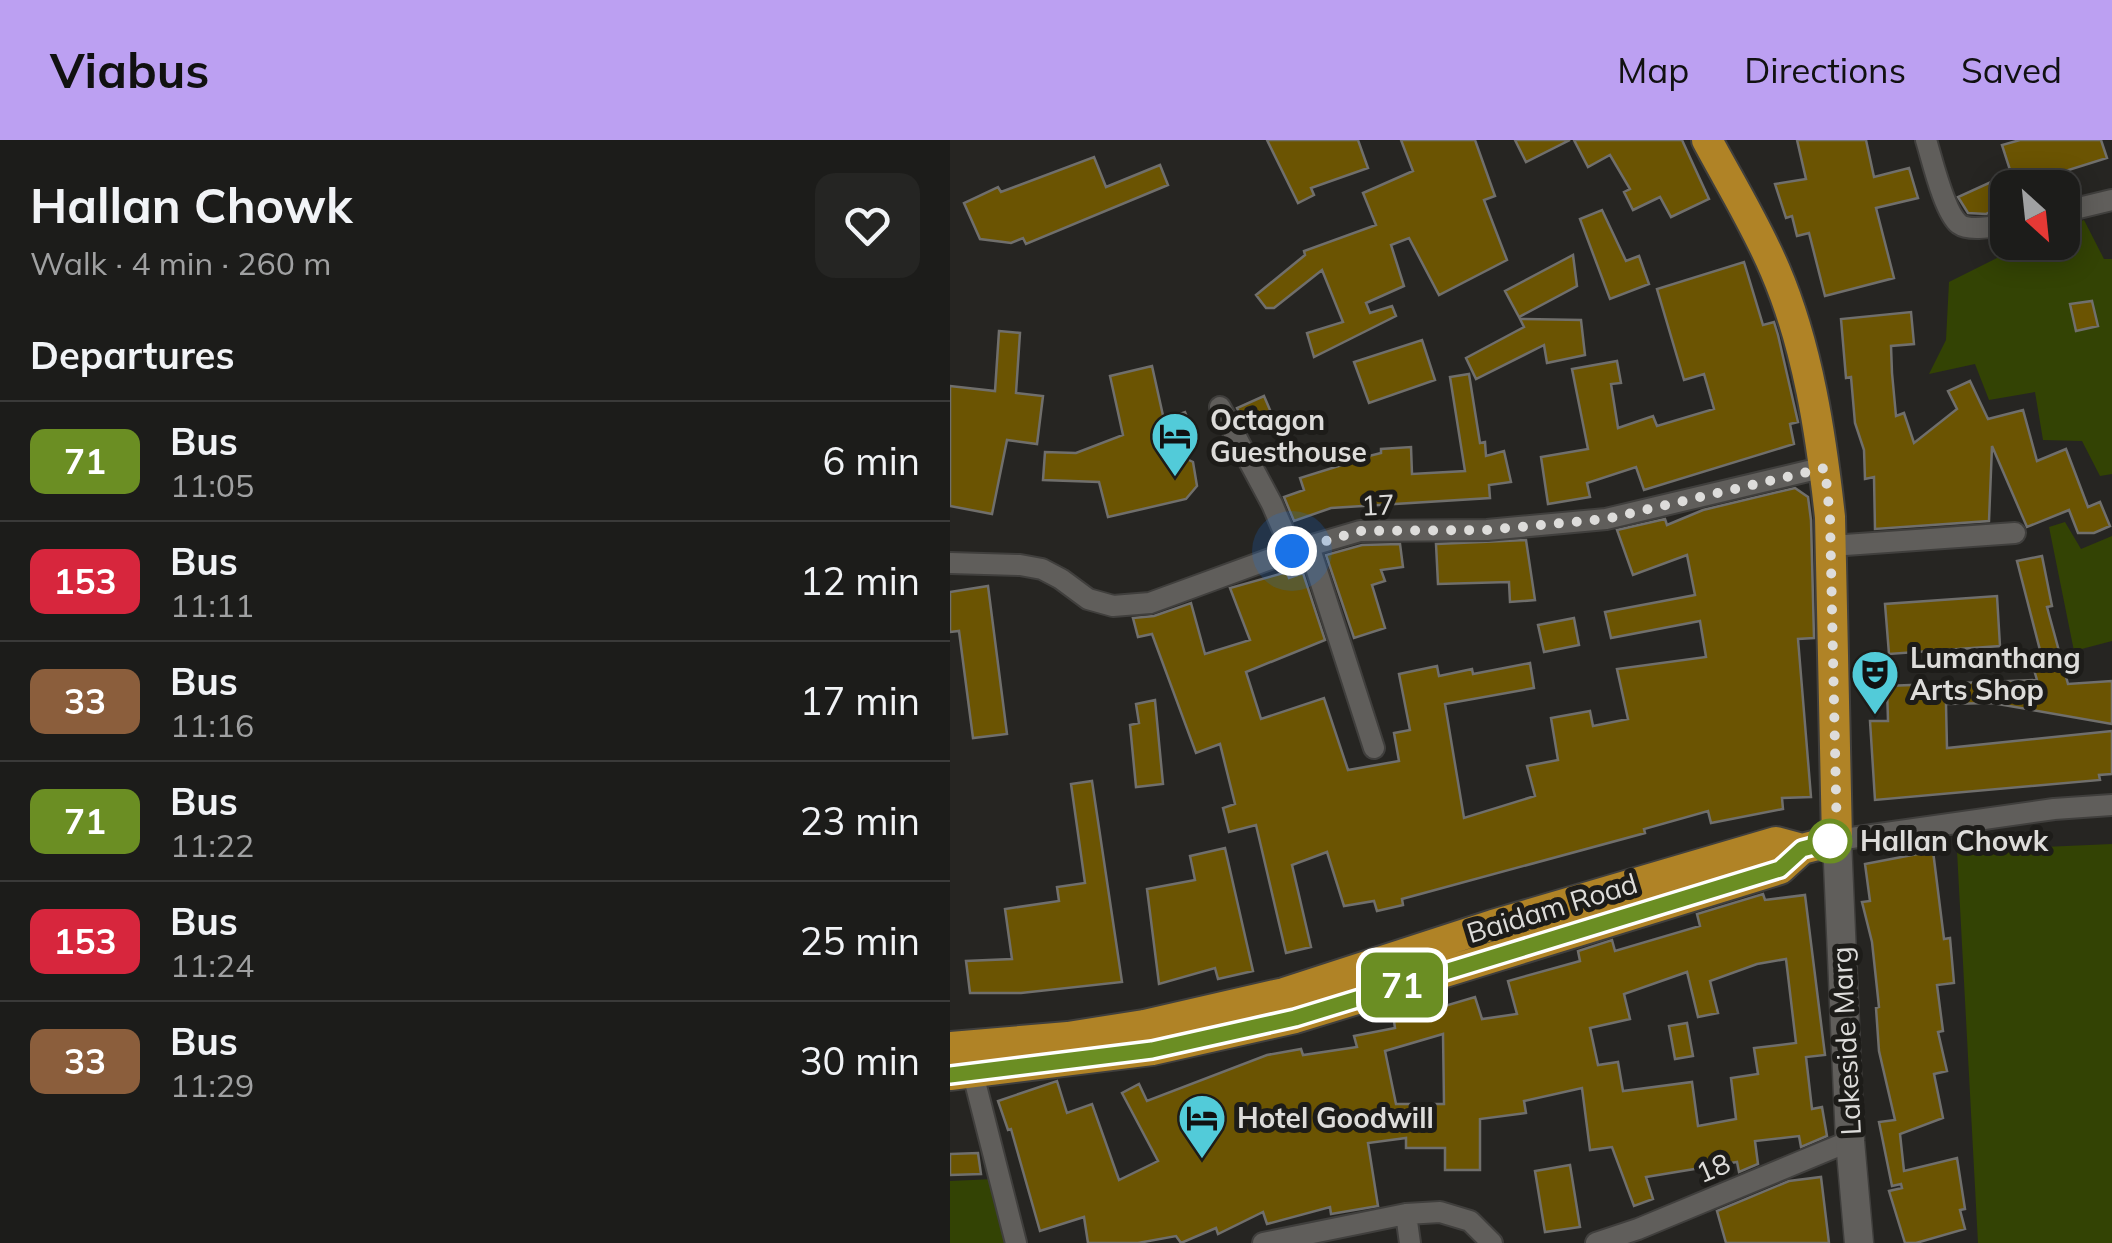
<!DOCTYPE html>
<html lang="en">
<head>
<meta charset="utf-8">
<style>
	:root { --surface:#1c1c1a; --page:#252523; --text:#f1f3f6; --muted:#a0a1a2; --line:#3a3a39; --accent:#bca0f2 }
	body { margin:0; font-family:Mulish,sans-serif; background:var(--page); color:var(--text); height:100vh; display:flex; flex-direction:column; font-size:38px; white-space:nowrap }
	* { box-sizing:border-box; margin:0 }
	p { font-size:32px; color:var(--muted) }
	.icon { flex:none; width:55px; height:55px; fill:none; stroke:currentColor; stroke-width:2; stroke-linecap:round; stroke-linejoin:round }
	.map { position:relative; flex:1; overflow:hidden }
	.sheet { display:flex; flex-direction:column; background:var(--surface); width:950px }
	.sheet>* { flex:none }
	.badge { padding:0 20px; border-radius:15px; font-size:35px; line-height:65px }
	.needle { width:65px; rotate:153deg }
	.buttons { position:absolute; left:1040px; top:30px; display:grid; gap:20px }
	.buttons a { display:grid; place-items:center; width:90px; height:90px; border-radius:20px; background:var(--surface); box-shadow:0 5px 25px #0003,0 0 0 2px var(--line); font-size:50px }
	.you { position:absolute; width:50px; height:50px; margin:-25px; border:8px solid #fff; border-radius:50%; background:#1a73e8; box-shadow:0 0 0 15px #1a73e833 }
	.map>.badge { position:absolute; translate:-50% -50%; box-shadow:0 0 0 5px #fff }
	h2 { padding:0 30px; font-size:38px; line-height:90px }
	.round { display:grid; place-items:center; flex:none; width:105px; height:105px; border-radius:20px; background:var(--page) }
	.head { display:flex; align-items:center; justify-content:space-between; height:170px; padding:0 30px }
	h1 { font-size:48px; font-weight:700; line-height:75px }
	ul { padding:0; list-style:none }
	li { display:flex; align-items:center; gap:30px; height:120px; padding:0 30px; border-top:2px solid var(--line) }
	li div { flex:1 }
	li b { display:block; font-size:38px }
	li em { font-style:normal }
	li .badge { min-width:110px; font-weight:700; text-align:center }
	header { display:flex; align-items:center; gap:60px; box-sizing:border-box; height:140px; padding:0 50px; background:var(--accent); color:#111 }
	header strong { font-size:48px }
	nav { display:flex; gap:55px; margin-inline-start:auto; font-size:35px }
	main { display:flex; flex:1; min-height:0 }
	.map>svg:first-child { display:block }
</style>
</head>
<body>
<header>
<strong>Viabus</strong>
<nav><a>Map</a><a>Directions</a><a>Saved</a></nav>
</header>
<main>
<section class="sheet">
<div class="head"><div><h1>Hallan Chowk</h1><p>Walk · 4 min · 260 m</p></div><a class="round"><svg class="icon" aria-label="heart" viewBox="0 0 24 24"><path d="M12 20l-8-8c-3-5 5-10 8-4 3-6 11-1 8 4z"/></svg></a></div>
<h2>Departures</h2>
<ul>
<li><span class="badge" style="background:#6b8e23;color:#fff">71</span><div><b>Bus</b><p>11:05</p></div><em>6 min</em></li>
<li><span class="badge" style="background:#d7263d;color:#fff">153</span><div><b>Bus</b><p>11:11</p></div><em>12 min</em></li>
<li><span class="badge" style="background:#8b5e3c;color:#fff">33</span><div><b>Bus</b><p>11:16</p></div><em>17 min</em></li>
<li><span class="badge" style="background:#6b8e23;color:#fff">71</span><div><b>Bus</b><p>11:22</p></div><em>23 min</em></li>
<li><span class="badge" style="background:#d7263d;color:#fff">153</span><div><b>Bus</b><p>11:24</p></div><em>25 min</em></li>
<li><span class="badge" style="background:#8b5e3c;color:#fff">33</span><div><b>Bus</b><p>11:29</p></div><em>30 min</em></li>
</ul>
</section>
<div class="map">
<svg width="1162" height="1103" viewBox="0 0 1162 1103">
	<rect width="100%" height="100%" fill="#262522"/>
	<path fill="#334304" d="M1134 80 1154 119H1162V334L1150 336 1132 301 1093 300 1085 252 1039 260 1025 224 979 234 996 200 999 142 1077 103 1112 102 1113 88Z
		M1115 382 1131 409 1162 396V501L1124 511 1099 387Z
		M1162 704V1103H1028L1007 711Z
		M44 1039 55 1103H0V1041Z"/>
	<path fill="#6b5402" stroke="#706f6c" stroke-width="2.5" fill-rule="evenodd" d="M317 0H408L418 28 361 48 364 55 348 63Z
		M451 0H525L545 56 534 60 557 120 489 155 459 98 441 105 454 146 416 163 420 173 442 166 446 176 364 217 357 193 393 182 372 130 324 168H316L306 155 355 115 354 111 426 85 413 53 463 31Z
		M565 0H620L576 22Z
		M624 0H732L759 59 721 77 710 57 683 70 674 52 680 49 660 15 638 27Z
		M847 0H916L924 37 959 28 968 58 926 68 944 138 875 156 859 93 847 96 842 76 836 78 825 44 856 39Z
		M1070 0H1151L1157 18 1112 32 1115 39 1095 48H1058V64L1036 74 1018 73 1008 57 1061 33 1052 5Z
		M144 17 156 47 210 25 218 45 76 104 73 98 61 103 30 99 14 63 48 47 51 52Z
		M652 70 676 121 689 116 699 144 660 159 630 79Z
		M623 115 627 146 569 177 555 151Z
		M794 122 813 185 824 182 828 195 848 282 840 284 844 304 694 350 686 327 637 343 640 357 598 364 591 317 638 309 622 229 667 221 671 243 661 244 668 288 703 276 707 286 764 269 754 234 734 240 707 149Z
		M1142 161 1148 186 1126 191 1120 164Z
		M961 172 964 204 941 206 942 233 946 276 954 273 964 303 1007 269 998 251 1020 241 1038 279 1073 270 1087 321 1116 309 1138 367 1150 362 1160 386 1144 393H1128L1119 370 1077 387 1042 306 1039 381 925 389 924 337 915 339 914 310 905 283 901 237 896 238 891 179Z
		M570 179 631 180 635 215 597 223 594 205 526 239 516 218 574 187Z
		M49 191 70 193 66 253 93 256 87 304 57 300 42 374 0 366V246L45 251Z
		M472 200 485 240 419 263 404 222Z
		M202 226 214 280 235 272 243 292 208 305 243 322 247 346 236 359 158 377 149 342 93 340 95 312 126 313 173 295 160 236Z
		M519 234 530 303 535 302 536 316 554 311 561 342 539 345 540 358 381 368 344 381 334 357 354 350 350 338 392 325 391 323 431 313V309L461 307 462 334 515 331 500 237Z
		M314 256 323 277 297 288 287 268Z
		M845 348 858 357 861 380 864 498 848 499 861 657 832 658 833 669 761 683 758 671 694 689 695 693 452 759 453 765 427 771 424 761 394 766 377 712 342 725 361 807 336 813 306 685 279 692 273 668 285 664 270 604 246 613 202 494 188 497 183 478 204 476 241 463 255 514 300 500 280 448 337 432 339 438 353 433 375 500 296 532 311 579 374 558 398 630 449 621 444 593 460 590 449 534 487 526 489 536 522 529 523 534 580 523 584 548 495 564 514 678 585 656 577 626 608 620 601 578 640 571 643 586 678 579 667 529 756 517 750 481 661 498 655 472 745 455 737 415 683 435 667 390 715 379 717 385 753 370Z
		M576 400 585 460 560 462 559 442 488 444 486 404Z
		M450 404 453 427 431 430 435 441 422 445 435 488 404 498 376 415 412 405Z
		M1092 416 1102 466 1097 467 1118 544 1162 541V584L1042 563 996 564 997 608 1162 591V634L1149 635 1150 640 925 660 920 581H938L937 546 1087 540 1080 516 1091 514 1067 421Z
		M38 446 57 594 23 598 9 491 0 492V452Z
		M1047 456 1050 506 939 514 935 464Z
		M624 478 629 505 594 512 588 485Z
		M205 560 213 644 186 647 180 585 189 583 186 564Z
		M142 641 172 842 71 853H20L16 821 62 819 55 769 109 761 107 747 135 743 121 644Z
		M275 708 303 831 268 839 265 828 209 844 197 749 245 740 240 716Z
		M983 711 994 799 1000 798 1004 843 987 845 993 891 988 892 997 931 984 934 993 978 950 994 954 1031 1007 1018 1015 1069 1010 1070 1015 1089 966 1103H955L939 1051 952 1048 951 1044 942 1046 929 982 945 980 929 911 926 868 929 867 922 802 912 762 920 761 915 724Z
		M813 754 815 760 855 755 875 915 856 917 862 969 872 967 877 996 851 1007 849 996 805 1001 808 1024 789 1032 787 1022 696 1037 703 1059 684 1066 662 1007 640 1010 632 948 574 961 576 973 530 979V1030H495V1008H456V998L418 1003 428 1066 381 1074 380 1067 317 1084 313 1072 268 1094 266 1088 231 1103 226 1096 188 1103H138L134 1077 90 1091 61 989 58 990 48 961 107 941 117 973 142 964 169 1040 208 1021 172 953 189 944 197 961 317 915 351 909 353 915 407 907 404 896 445 888 444 881 525 857 532 879 567 874 558 841 630 821 628 811 662 800 665 811 750 786 747 774ZM836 819 846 903 804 908 808 934 781 938 786 979 748 986 742 942 673 951 668 922 648 925 640 888 680 879 674 854 737 832 748 877 768 873 760 841 807 824ZM493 894 494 964H446L435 911Z
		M737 883 743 916 725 919 719 886Z
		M28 1013 31 1034 0 1035V1014Z
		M620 1025 630 1087 595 1092 585 1031Z
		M871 1037 879 1103H776L767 1071 839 1041Z"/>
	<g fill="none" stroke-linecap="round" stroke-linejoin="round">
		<g stroke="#403f3d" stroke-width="24">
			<path id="street" d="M976 0C982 19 994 72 1009 84 1020 92 1045 86 1058 84
				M1112 72 1162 60
				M270 267 322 364 342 411
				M359 406 424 608
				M881 406 1065 393
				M0 423 70 425 92 429 111 439 138 459 163 466 200 463 342 411 410 391 537 390 656 379 875 327
				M887 700 1104 669 1162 665
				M23 934 66 1103
				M456 1074 460 1103
				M313 1103 456 1074 490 1072 520 1081 542 1103
				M646 1103 688 1089 900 1001"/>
		</g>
		<g stroke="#403f3d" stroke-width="31">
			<path id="secondary" d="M887 700 900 1001 909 1103"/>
		</g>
		<g stroke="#403f3d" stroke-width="34">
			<path id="primary" d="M0 907 118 897 194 885 334 853 543 785 826 702 852 709
				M0 935 202 910 345 878 830 729 852 709 887 700 880 377C871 295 858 207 825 130 806 85 780 43 757 0"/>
		</g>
		<use href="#street" stroke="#605e5b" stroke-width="20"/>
		<use href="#secondary" stroke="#605e5b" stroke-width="28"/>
		<use href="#primary" stroke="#b08326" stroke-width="30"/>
	</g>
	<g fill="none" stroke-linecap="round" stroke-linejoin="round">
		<g stroke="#fff" stroke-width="22">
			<path id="line" d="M0 935 202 910 345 878 830 729 852 709 887 700"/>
		</g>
		<use href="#line" stroke="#6b8e23" stroke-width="15"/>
		<path stroke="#dddcda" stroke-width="10" stroke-dasharray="0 18" d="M342 411 410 391 537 390 656 379 875 328 880 378 887 700 880 701"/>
	</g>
	<defs>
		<g id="hotel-pin" transform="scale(2.5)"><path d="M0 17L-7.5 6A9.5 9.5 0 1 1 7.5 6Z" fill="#52cbd9" stroke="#1d1c19"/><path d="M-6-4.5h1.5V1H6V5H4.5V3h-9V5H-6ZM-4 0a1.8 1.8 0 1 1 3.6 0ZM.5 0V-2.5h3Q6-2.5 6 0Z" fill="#111"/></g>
		<g id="theatre-pin" transform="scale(2.5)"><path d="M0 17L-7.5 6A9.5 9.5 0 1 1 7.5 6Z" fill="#52cbd9" stroke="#1d1c19"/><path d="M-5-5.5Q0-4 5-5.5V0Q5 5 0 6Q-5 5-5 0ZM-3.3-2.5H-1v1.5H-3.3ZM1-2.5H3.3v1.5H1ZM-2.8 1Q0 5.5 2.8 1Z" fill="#111"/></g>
	</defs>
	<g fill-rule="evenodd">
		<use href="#hotel-pin" x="225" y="296"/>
		<use href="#theatre-pin" x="925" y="534"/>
		<use href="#hotel-pin" x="252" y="978"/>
	</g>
	<circle fill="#fff" stroke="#6b8e23" stroke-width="5" cx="880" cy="701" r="20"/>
	<g text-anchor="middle" stroke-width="10" stroke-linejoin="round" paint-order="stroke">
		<g font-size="28" font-weight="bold" fill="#dddcda" stroke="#1d1c19" text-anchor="start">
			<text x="260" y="290">Octagon<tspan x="260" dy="32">Guesthouse</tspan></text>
			<text x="960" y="528">Lumanthang<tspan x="960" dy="32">Arts Shop</tspan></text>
			<text x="287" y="988">Hotel Goodwill</text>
		</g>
		<g font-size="28" fill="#dddcda" stroke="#1d1c19">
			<text transform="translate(428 365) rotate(-3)" y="10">17</text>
			<text transform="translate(602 768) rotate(-17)" y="10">Baidam Road</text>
			<text transform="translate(896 901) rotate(-93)" y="10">Lakeside Marg</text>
			<text transform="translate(763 1028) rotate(-23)" y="10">18</text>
		</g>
		<g font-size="28" font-weight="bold" fill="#dddcda" stroke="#1d1c19" text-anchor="start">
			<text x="910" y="711">Hallan Chowk</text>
		</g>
	</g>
</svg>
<div class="buttons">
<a><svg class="needle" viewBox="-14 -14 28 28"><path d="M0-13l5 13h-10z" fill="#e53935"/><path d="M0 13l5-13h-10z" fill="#a0a1a2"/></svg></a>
</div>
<div class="you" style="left:342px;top:411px"></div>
<b class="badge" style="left:452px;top:845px;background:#6b8e23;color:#fff">71</b>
</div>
</main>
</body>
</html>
